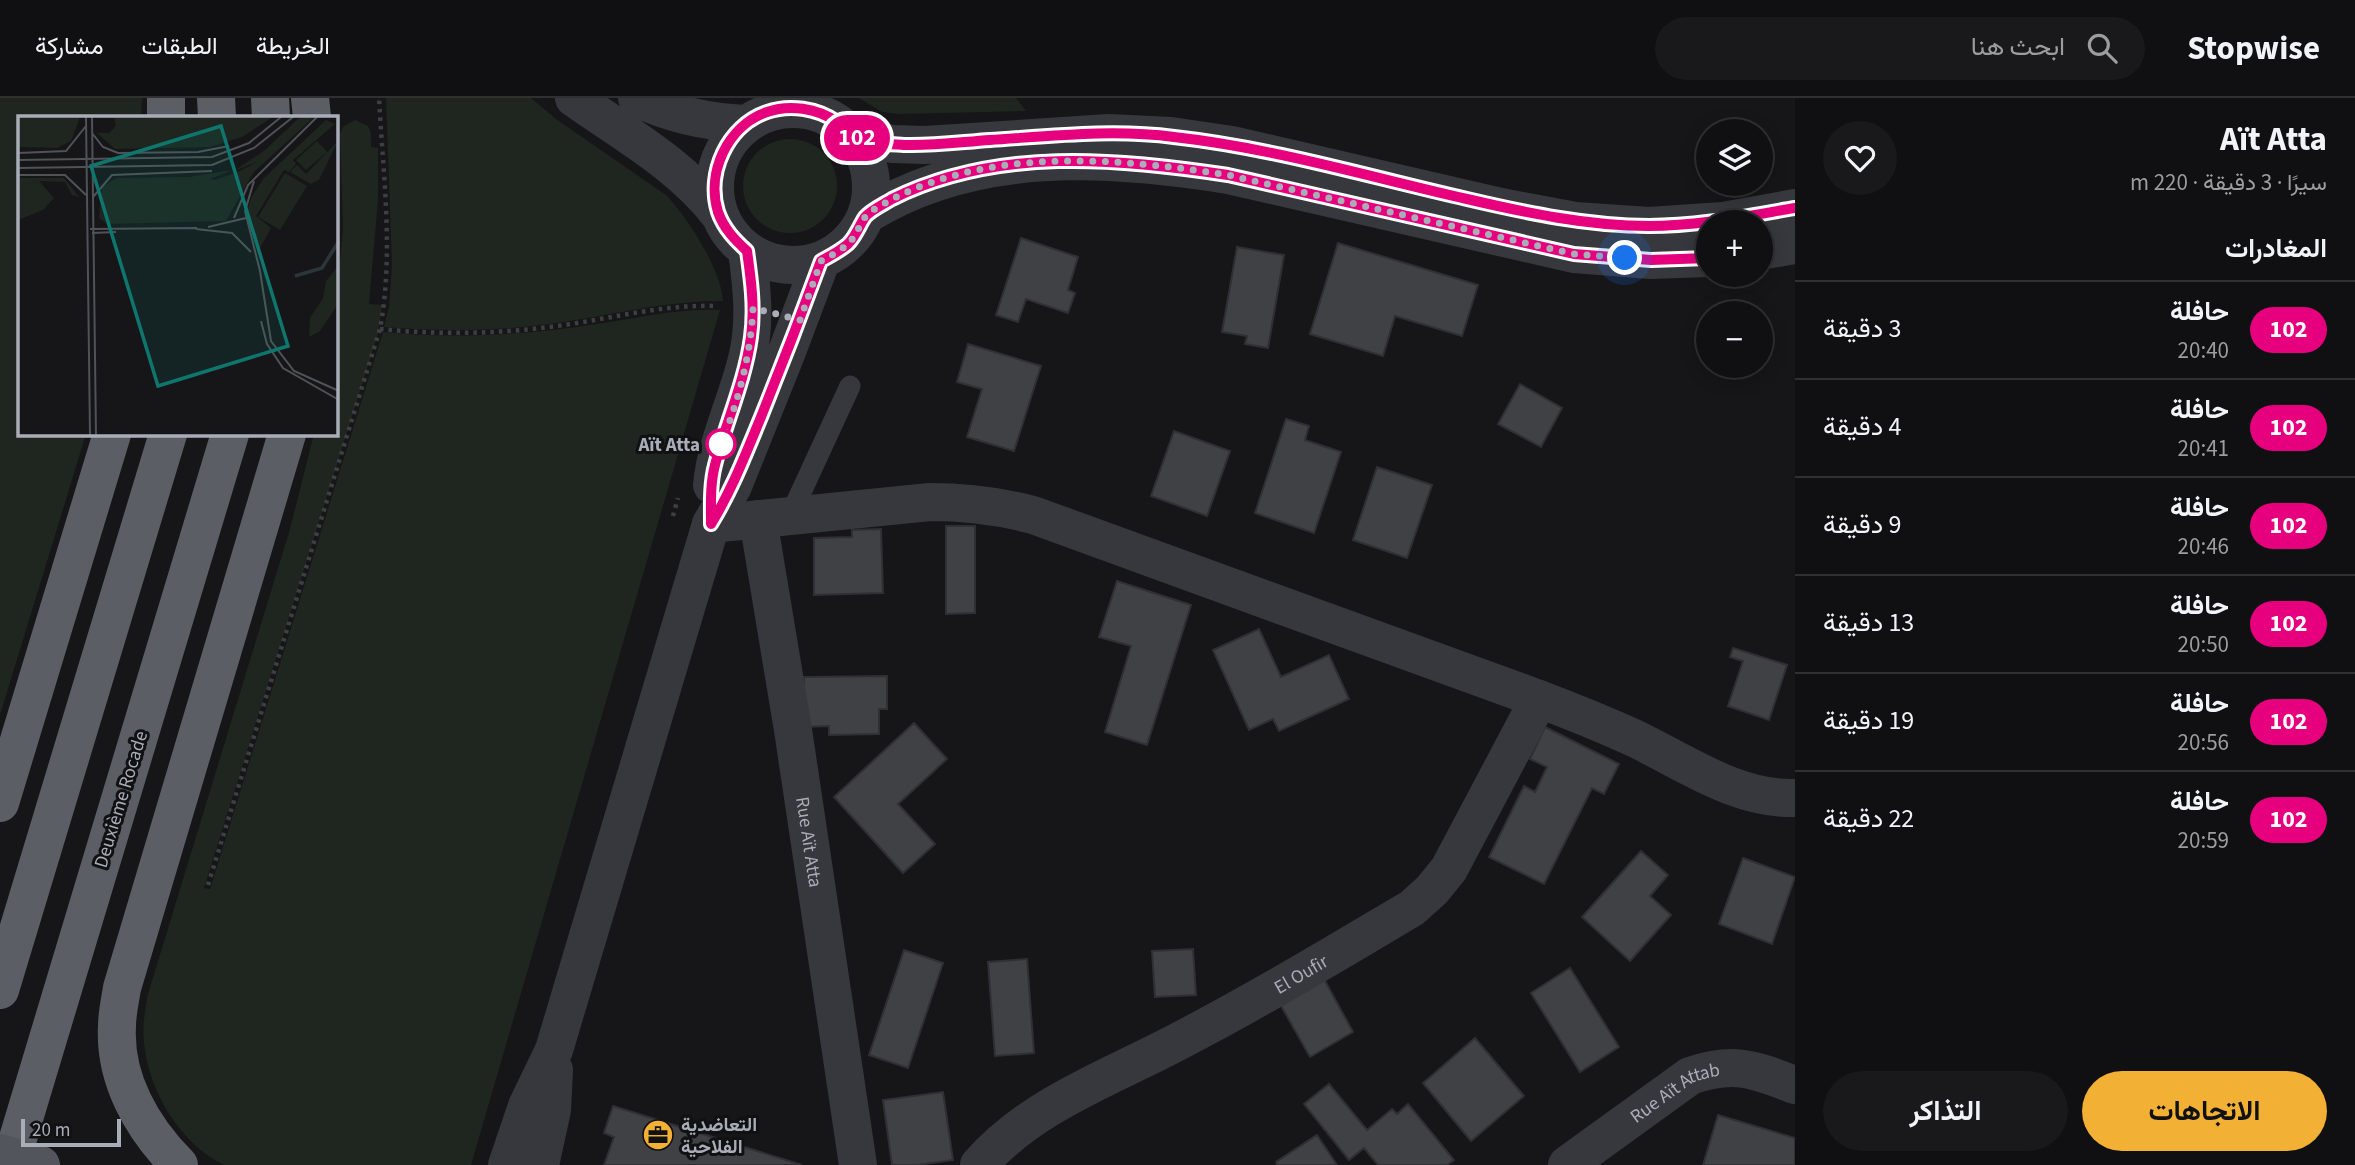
<!DOCTYPE html>
<html lang="ar">
<head>
<meta charset="utf-8">
<style>
	:root { --surface:#101012; --page:#19191b; --text:#f1f3f6; --muted:#9c9d9f; --line:#303032; --accent:#f2b134 }
	body { margin:0; font-family:"Source Sans 3",Vazirmatn,sans-serif; background:var(--page); color:var(--text); direction:rtl; height:100vh; display:flex; flex-direction:column; font-size:26px; white-space:nowrap }
	* { box-sizing:border-box; margin:0 }
	p { font-size:23px; color:var(--muted) }
	.icon { flex:none; width:38px; height:38px; fill:none; stroke:currentColor; stroke-width:2; stroke-linecap:round; stroke-linejoin:round }
	.map { position:relative; flex:1; overflow:hidden; direction:ltr }
	.side { display:flex; flex-direction:column; background:var(--surface); width:560px }
	.side>* { flex:none }
	.badge { padding:0 14px; border-radius:23px; font-size:24px; line-height:46px }
	.tools { position:absolute; left:1696px; top:21px; display:grid; gap:14px }
	.tools a { display:grid; place-items:center; width:77px; height:77px; border-radius:50%; background:var(--surface); box-shadow:0 4px 18px #0003,0 0 0 2px var(--line); font-size:35px }
	.scale { position:absolute; left:21px; bottom:18px; width:100px; box-sizing:border-box; padding-left:7px; border:4px solid #a8adb8; border-top:0; font-size:19px; line-height:24px; white-space:nowrap; color:#a8adb8; -webkit-text-stroke:5px #111113; paint-order:stroke }
	.you { position:absolute; width:35px; height:35px; margin:-18px; border:5px solid #fff; border-radius:50%; background:#1a73e8; box-shadow:0 0 0 10px #1a73e833 }
	.map>.badge { position:absolute; translate:-50% -50%; box-shadow:0 0 0 4px #fff }
	h2 { padding:0 28px; font-size:26px; line-height:63px }
	.round { display:grid; place-items:center; flex:none; width:74px; height:74px; border-radius:37px; background:var(--page) }
	.summary { display:flex; align-items:center; justify-content:space-between; height:119px; padding:0 28px }
	h1 { font-size:33px; font-weight:700; line-height:52px }
	.button { display:flex; gap:14px; margin-top:auto; padding:14px 28px }
	.button a { flex:1; height:80px; border-radius:42px; background:var(--accent); color:#111; font-size:28px; font-weight:700; line-height:80px; text-align:center }
	.button a+a { background:var(--page); color:var(--text) }
	ul { padding:0; list-style:none }
	li { display:flex; align-items:center; gap:21px; height:98px; padding:0 28px; border-top:2px solid var(--line) }
	li div { flex:1 }
	li b { display:block; font-size:26px }
	li em { font-style:normal }
	li .badge { min-width:77px; font-weight:700; text-align:center }
	header { display:flex; align-items:center; gap:42px; box-sizing:border-box; height:98px; padding:0 35px; background:var(--surface); border-bottom:2px solid var(--line) }
	header strong { font-size:33px }
	nav { display:flex; gap:38px; margin-inline-start:auto; font-size:24px }
	.search { width:490px; height:63px; background:var(--page); display:flex; align-items:center; gap:18px; box-sizing:border-box; padding:0 24px; border-radius:38px; color:var(--muted); font-size:26px }
	main { display:flex; flex:1; min-height:0 }
	.map>svg:first-child { display:block }
</style>
</head>
<body>
<header>
<strong>Stopwise</strong>
<div class="search"><svg class="icon" aria-label="search" viewBox="0 0 24 24"><circle cx="10" cy="10" r="6"/><path d="M15 15l6 6"/></svg>ابحث هنا</div>
<nav><a>الخريطة</a><a>الطبقات</a><a>مشاركة</a></nav>
</header>
<main>
<section class="side">
<div class="summary"><div><h1>Aït Atta</h1><p>سيرًا · 3 دقيقة · 220 m</p></div><a class="round"><svg class="icon" aria-label="heart" viewBox="0 0 24 24"><path d="M12 20l-8-8c-3-5 5-10 8-4 3-6 11-1 8 4z"/></svg></a></div>
<h2>المغادرات</h2>
<ul>
<li><span class="badge" style="background:#e6007e;color:#fff">102</span><div><b>حافلة</b><p>20:40</p></div><em>3 دقيقة</em></li>
<li><span class="badge" style="background:#e6007e;color:#fff">102</span><div><b>حافلة</b><p>20:41</p></div><em>4 دقيقة</em></li>
<li><span class="badge" style="background:#e6007e;color:#fff">102</span><div><b>حافلة</b><p>20:46</p></div><em>9 دقيقة</em></li>
<li><span class="badge" style="background:#e6007e;color:#fff">102</span><div><b>حافلة</b><p>20:50</p></div><em>13 دقيقة</em></li>
<li><span class="badge" style="background:#e6007e;color:#fff">102</span><div><b>حافلة</b><p>20:56</p></div><em>19 دقيقة</em></li>
<li><span class="badge" style="background:#e6007e;color:#fff">102</span><div><b>حافلة</b><p>20:59</p></div><em>22 دقيقة</em></li>
</ul>
<div class="button"><a>الاتجاهات</a><a>التذاكر</a></div>
</section>
<div class="map">
<svg width="1795" height="1067" viewBox="0 0 1795 1067">
	<rect width="100%" height="100%" fill="#161618"/>
	<path fill="#1e261f" d="M0 0H142V3L141 19H19V336H86L0 617Z
		M386 0H531L556 21 666 97C688 120 721 171 723 203 666 203 612 217 557 225 500 233 442 234 384 229L389 209 392 167Z
		M859 0H1016L1026 13 898 16 882 14Z
		M355 22 368 28 371 35V49L378 50V102L369 206 382 207 378 236 204 790 210 791 383 234C455 241 526 237 597 226 639 220 678 210 720 212L471 1067H224C180 1046 148 992 144 944 142 928 145 912 148 896L290 431 314 336H336V212L343 129 340 36 343 29Z
		M743 88a47 47 0 1 1 94 0a47 47 0 1 1-94 0Z"/>
	<path fill="#404145" stroke="#303034" stroke-width="2" d="M1021 140 1078 159 1068 192 1075 195 1068 215 1026 201 1018 224 996 217Z
		M1338 145 1478 187 1462 238 1395 218 1383 258 1310 236Z
		M1237 149 1284 157 1268 250 1245 246 1247 238 1222 234Z
		M968 246 1041 268 1014 353 967 339 982 291 957 284Z
		M1520 286 1562 310 1541 349 1498 326Z
		M1286 321 1309 328 1305 342 1341 354 1314 435 1255 415Z
		M1174 333 1230 353 1207 418 1151 398Z
		M1377 369 1432 387 1407 460 1353 442Z
		M946 428H975V515L946 516Z
		M881 431 883 495 814 497V440L852 439V432Z
		M1117 483 1191 507 1147 647 1105 634 1131 548 1099 539Z
		M1259 531 1281 579 1329 557 1349 601 1279 633 1273 621 1249 632 1213 552Z
		M1733 550 1787 567 1769 622 1728 608 1743 563 1730 559Z
		M887 578V611H879V636L829 637V628L804 629V579Z
		M914 625 947 661 898 706 935 746 903 775 834 699Z
		M1545 629 1619 666 1604 696 1592 690 1544 786 1489 759 1524 688 1535 694 1547 669 1530 661Z
		M1641 753 1668 777 1650 798 1671 817 1630 863 1582 819Z
		M1743 760 1795 779 1772 846 1719 826Z
		M1193 851 1196 897 1155 899 1152 853Z
		M904 852 943 865 908 970 869 957Z
		M1027 861 1034 955 995 958 988 864Z
		M1570 870 1619 949 1580 974 1531 895Z
		M1324 881 1353 934 1310 959 1280 906Z
		M1475 940 1524 998 1471 1043 1423 985Z
		M1329 986 1367 1032 1392 1011 1397 1016 1408 1006 1454 1062 1447 1067H1378L1364 1050 1349 1062 1304 1006Z
		M943 994 953 1062 918 1067H892L883 1002Z
		M613 1008 802 1067H604L614 1039 604 1035Z
		M1718 1017 1795 1040V1067H1703Z
		M1317 1037 1337 1067H1277L1276 1064Z"/>
	<g fill="none" stroke-linecap="round" stroke-linejoin="round">
		<path stroke="#3d3f44" stroke-width="4.5" stroke-dasharray="3.5 5" stroke-linecap="butt" d="M336 59V127
			M380 231C439 237 498 236 557 228 610 221 663 206 717 208
			M673 418 678 400
			M208 787 380 231C394 156 383 76 379 0"/>
		<path stroke="#37383d" stroke-width="21" d="M790 418 850 288"/>
		<g stroke="#37383d" stroke-width="38">
			<path id="s1" d="M758 421 793 632 858 1067"/>
			<path d="M711 426 930 404C966 404 999 408 1033 417L1539 601C1571 613 1603 626 1634 640 1686 665 1737 702 1795 700"/>
			<path id="s2" d="M979 1067C1032 1006 1112 979 1181 942 1260 901 1336 855 1412 810L1432 792 1449 771 1539 601"/>
			<path id="s3" d="M1567 1067 1690 978C1734 963 1753 971 1795 987"/>
		</g>
		<path stroke="#37383d" stroke-width="38" d="M574 0C625 36 680 66 719 116
			M637 0C672 17 706 24 745 26
			M715 89a78 78 0 1 1 156 0a78 78 0 1 1-156 0Z
			M854 39 893 46 925 47 1109 35 1171 38 1232 47 1501 109 1575 123 1649 128 1723 123 1795 110
			M866 117C975 49 1107 58 1228 77L1574 156 1651 162 1708 160
			M1760 153 1795 147
			M712 387C716 344 737 303 747 261 756 226 752 189 747 153
			M507 1067 527 1008 554 952 711 426 733 388 786 256 821 163
			M540 1067 552 1012 554 972"/>
		<path stroke="#5b5e65" stroke-width="38" d="M166 0V19
			M216 0 217 19
			M270 0 271 19
			M310 0 312 19
			M0 705 112 336
			M0 892 168 336
			M10 1067 230 336
			M179 1067C142 1030 114 981 117 928 117 915 120 903 122 890L287 336"/>
		<path stroke="#53555c" stroke-width="38" d="M0 1055 41 1067"/>
	</g>
	<g fill="none" stroke-linecap="round" stroke-linejoin="round">
		<g stroke="#fff" stroke-width="16">
			<path id="line" d="M1708 160 1651 162 1574 156 1228 77C1118 60 996 49 892 101 884 106 871 112 865 119 859 128 856 138 848 146 840 153 830 158 821 163 802 215 782 267 761 319 746 355 732 392 711 426 711 406 710 386 715 367 726 324 745 283 751 239 755 210 751 181 747 153 735 142 724 131 718 114 706 75 727 28 767 14 789 6 817 10 837 24 843 28 849 36 856 39 870 46 889 46 904 47 933 48 961 44 990 42 1051 38 1113 31 1174 39 1273 50 1370 79 1467 101 1527 115 1588 128 1649 128 1698 128 1747 118 1795 110"/>
		</g>
		<use href="#line" stroke="#e6007e" stroke-width="10"/>
		<path stroke="#a8adb8" stroke-width="7" stroke-dasharray="0 12.6" d="M721 346C738 305 751 256 753 210L800 222 821 163C830 158 840 153 848 146 856 138 859 128 865 119 871 112 884 106 892 101 996 49 1118 60 1228 77L1574 156 1625 160"/>
	</g>
	<defs>
		<g id="office-disc" transform="scale(1.575)"><circle r="9.5" fill="#f2b134" stroke="#111113"/><path d="M-6-3h4V-5.5h4V-3h4V5H-6ZM-1-4.5V-3h2v-1.5ZM-6 0V1H6V0Z" fill="#111"/></g>
	</defs>
	<g fill-rule="evenodd">
		<use href="#office-disc" x="658" y="1037"/>
	</g>
	<circle fill="#fff" stroke="#e6007e" stroke-width="3.5" cx="721" cy="346" r="14"/>
	<g text-anchor="middle" stroke-width="6" stroke-linejoin="round" paint-order="stroke">
		<g font-size="19" font-weight="bold" fill="#a8adb8" stroke="#111113" text-anchor="end">
			<text x="700" y="353">Aït Atta</text>
		</g>
		<g font-size="19" fill="#a8adb8" stroke="#111113">
			<text transform="translate(120 701) rotate(-73)" y="7">Deuxième Rocade</text>
			<text dy="7" stroke="none"><textPath href="#s1" startOffset="327">Rue Aït Atta</textPath></text>
			<text dy="7" stroke="none"><textPath href="#s2" startOffset="376">El Oufir</textPath></text>
			<text dy="7" stroke="none"><textPath href="#s3" startOffset="131">Rue Aït Attab</textPath></text>
		</g>
		<g font-size="19" font-weight="bold" fill="#a8adb8" stroke="#111113" text-anchor="start">
			<text x="681" y="1033">التعاضدية<tspan x="681" dy="22">الفلاحية</tspan></text>
		</g>
	</g>
	<g transform="translate(18 18)">
		<rect width="320" height="320" fill="#161618"/>
		<path d="M0 1H62L53 25 39 32 0 31ZM96 1H255L224 21 192 31 97 33 79 17H91L98 10ZM282 1H296L235 57 208 105 89 108 81 102 84 71 99 62 171 61 214 54 192 63 197 64 220 56 241 45 216 55 247 34ZM308 4 317 8 275 44 278 48 271 56 266 54 238 100 253 112 240 136 230 92 234 80 246 62ZM299 25 309 36 288 54 278 44ZM320 25 301 64 293 68 272 56 279 49 288 58ZM267 57 289 70 262 114 240 101ZM0 62H46L61 81 54 79 47 66 21 65 36 82 25 94 0 104ZM320 150V188L302 215 291 221 292 202 305 182 308 165Z" fill="#1e261f"/>
		<path fill="none" stroke="#2c353c" stroke-width="3.5" d="M277 160 304 152 321 125"/>
		<path fill="none" stroke="#505258" stroke-width="2" d="M68 1 72 320M74 1 78 320M74 17 85 31 100 37 180 36 211 30M0 37 48 35 68 10M0 44 194 41 231 27 263 1M0 52 194 49 236 32 275 1M0 59H47L68 79M236 65 227 95 242 155 253 225 276 255 321 275M75 81 94 59 194 55M216 102 230 69 299 1M190 111 228 102M72 113 179 112M178 113 214 117 233 136M74 117 98 116M243 205 249 228 265 252 321 284"/>
		<path fill="#0f766e" fill-opacity="0.15" stroke="#0f766e" stroke-width="3.5" d="M203 10 270 230 140 270 73 50Z"/>
		<rect width="320" height="320" fill="none" stroke="#a8adb8" stroke-width="3.5"/>
	</g>
</svg>
<div class="tools">
<a><svg class="icon" aria-label="layers" viewBox="0 0 24 24"><path d="M12 4l9 5-9 5-9-5zM3 14l9 5 9-5"/></svg></a>
<a>+</a>
<a>−</a>
</div>
<div class="scale">20 m</div>
<div class="you" style="left:1625px;top:160px"></div>
<b class="badge" style="left:857px;top:40px;background:#e6007e;color:#fff">102</b>
</div>
</main>
</body>
</html>
